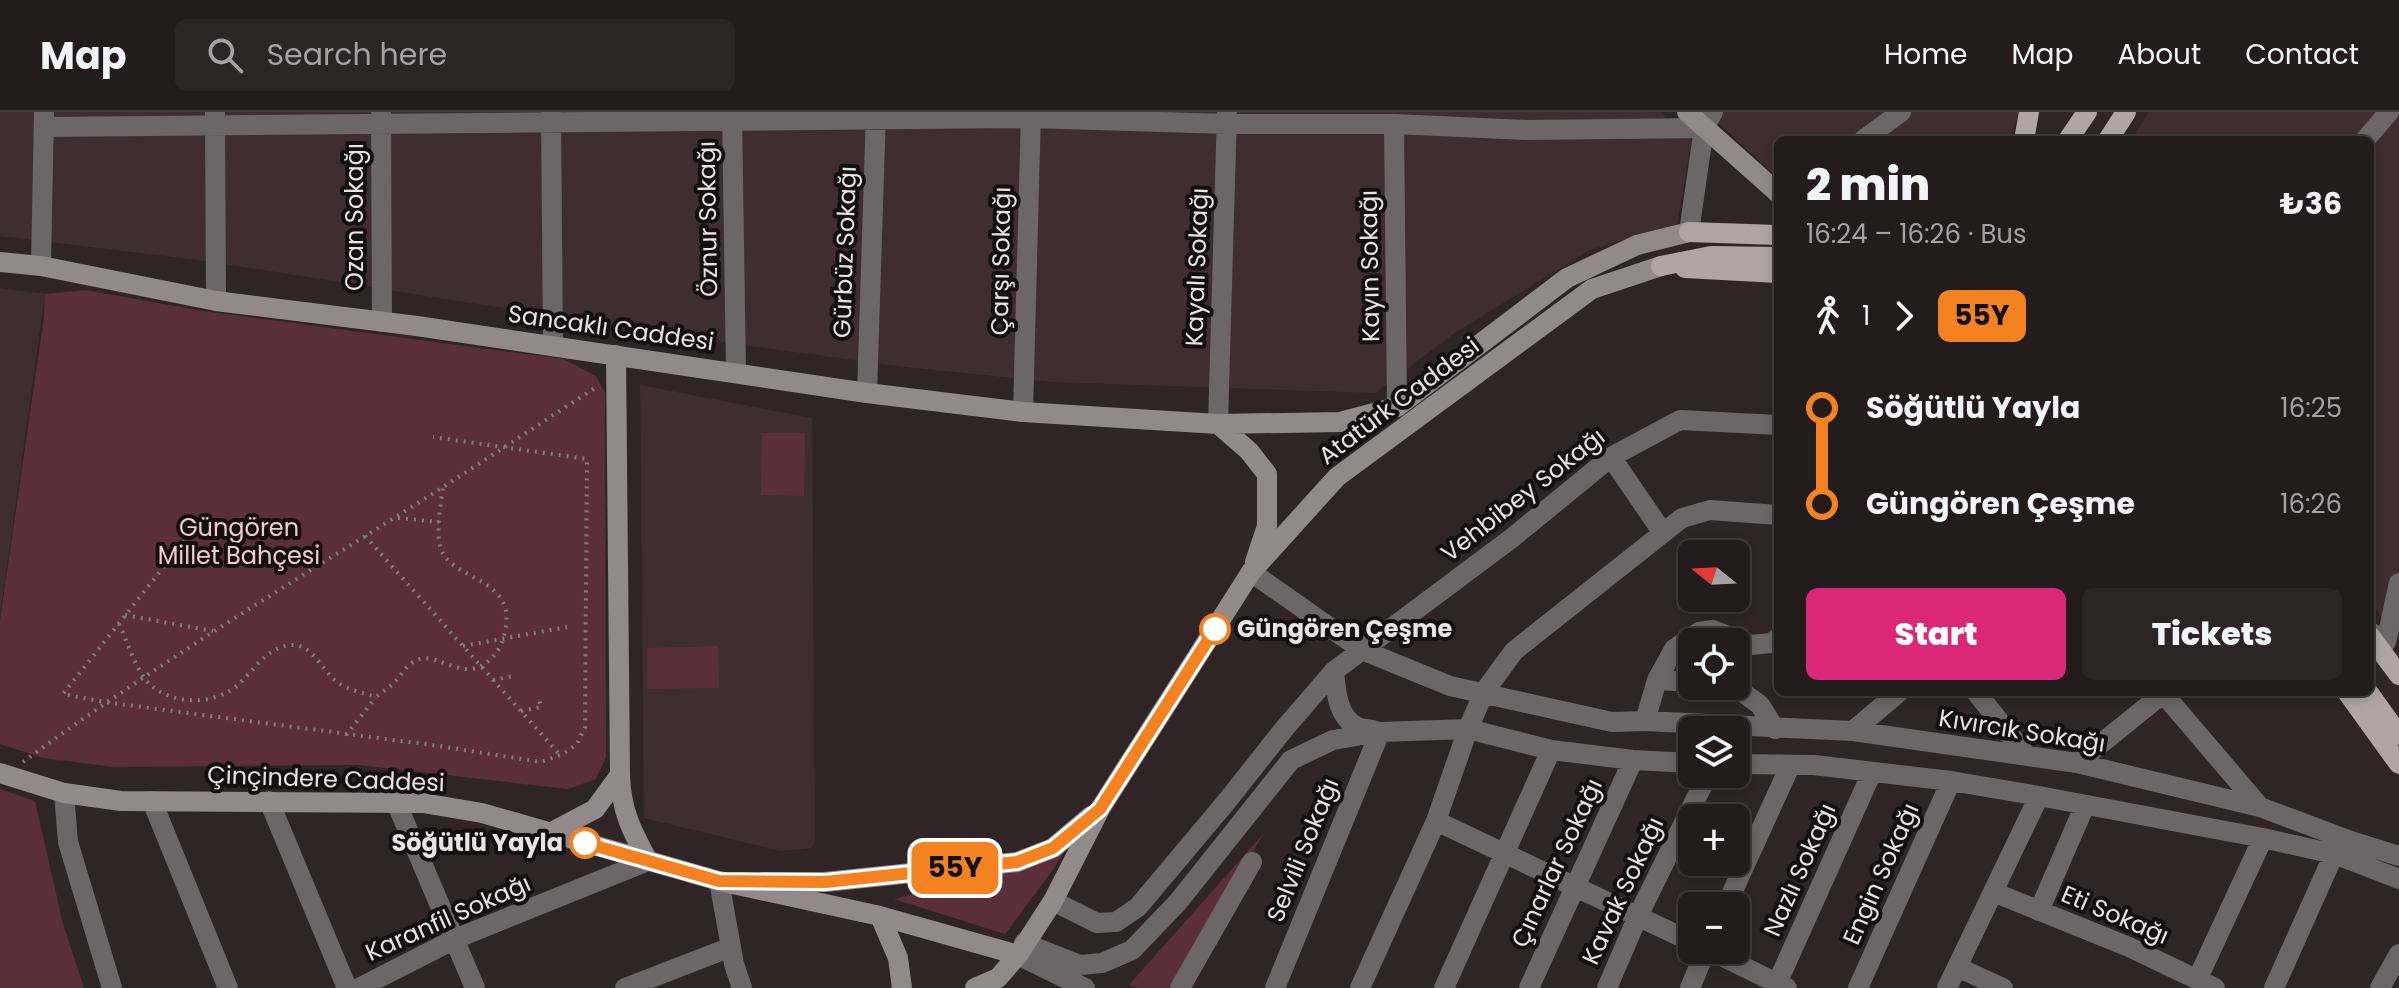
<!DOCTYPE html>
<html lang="en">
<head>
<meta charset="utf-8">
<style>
	:root { --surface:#231c1d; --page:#2b2526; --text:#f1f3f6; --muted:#a3a1a4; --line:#403a3b; --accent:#db2777 }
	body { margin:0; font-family:Poppins,sans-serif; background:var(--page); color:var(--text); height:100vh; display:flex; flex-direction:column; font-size:30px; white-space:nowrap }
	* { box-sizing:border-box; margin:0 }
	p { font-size:26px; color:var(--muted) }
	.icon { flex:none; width:44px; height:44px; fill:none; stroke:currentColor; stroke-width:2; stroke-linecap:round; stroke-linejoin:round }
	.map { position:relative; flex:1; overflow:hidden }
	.sheet { position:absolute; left:1774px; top:24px; width:600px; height:560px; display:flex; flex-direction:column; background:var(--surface); border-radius:12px; box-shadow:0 4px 12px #0003,0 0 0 2px var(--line) }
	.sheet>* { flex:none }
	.badge { padding:0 16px; border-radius:12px; font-size:28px; line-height:52px }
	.needle { width:52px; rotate:288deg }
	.controls { position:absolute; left:1678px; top:428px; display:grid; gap:16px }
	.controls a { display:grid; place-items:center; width:72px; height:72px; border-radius:12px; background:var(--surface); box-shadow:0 4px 12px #0003,0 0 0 2px var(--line); font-size:40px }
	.map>.badge { position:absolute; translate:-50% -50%; box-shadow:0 0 0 4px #fff }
	.legs { display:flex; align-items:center; gap:12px; height:88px; padding:0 32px; font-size:26px }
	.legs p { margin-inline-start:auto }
	.overview { display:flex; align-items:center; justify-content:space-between; height:136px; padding:0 32px }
	h1 { font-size:44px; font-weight:800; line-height:60px }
	.button { display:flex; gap:16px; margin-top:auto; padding:16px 32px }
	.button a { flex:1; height:92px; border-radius:12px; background:var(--accent); color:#fff; font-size:32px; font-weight:800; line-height:92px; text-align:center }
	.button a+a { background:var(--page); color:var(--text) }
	ul { padding:0 32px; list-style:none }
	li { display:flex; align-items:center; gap:28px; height:96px; font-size:30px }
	li i { display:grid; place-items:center; width:12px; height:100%; margin:0 10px; background:currentColor }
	li i::after { content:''; width:20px; height:20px; margin:-10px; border:6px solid; border-radius:50%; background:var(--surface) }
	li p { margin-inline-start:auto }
	li:first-child i { background:linear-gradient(#0000 50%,currentColor 0) }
	li:last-child i { background:linear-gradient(currentColor 50%,#0000 0) }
	header { display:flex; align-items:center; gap:48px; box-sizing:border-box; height:112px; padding:0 40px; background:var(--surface); border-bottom:2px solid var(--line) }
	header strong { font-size:38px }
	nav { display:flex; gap:44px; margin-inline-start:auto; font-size:28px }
	.search { width:560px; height:72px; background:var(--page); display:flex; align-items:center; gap:20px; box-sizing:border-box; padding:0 28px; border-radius:12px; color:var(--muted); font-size:30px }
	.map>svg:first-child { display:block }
</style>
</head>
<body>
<header>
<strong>Map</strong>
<div class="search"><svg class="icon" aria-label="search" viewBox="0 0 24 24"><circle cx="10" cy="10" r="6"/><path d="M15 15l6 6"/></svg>Search here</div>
<nav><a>Home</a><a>Map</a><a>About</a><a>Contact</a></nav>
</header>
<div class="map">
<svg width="2399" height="876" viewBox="0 0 2399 876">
	<rect width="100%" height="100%" fill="#2f2527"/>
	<path fill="#3e2d31" d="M0 0H1660L1692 28 1677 112 1590 138 1456 220 1375 281 1052 270 896 254 686 225 206 149 0 124Z
		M1706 0H2019L2009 28H1778V66Z
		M2149 0H2399V528L2370 490V28H2131Z
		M0 176 45 182 0 504Z
		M640 273 812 306 815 729 812 736 781 739 644 706Z"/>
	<path fill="#5a2f3a" d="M86 178 203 199 563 247 596 264 605 281 606 645 596 667 568 677 358 653 114 655 43 646 0 632V508L44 205 45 182Z
		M762 321H805L804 384 761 383Z
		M718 534 719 576 647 577V536Z
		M0 677 35 689 63 812 84 876H0Z
		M1264 721 1173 876H1135L1129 873Z
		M1066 736 1055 755 1005 822 894 787 1004 760Z"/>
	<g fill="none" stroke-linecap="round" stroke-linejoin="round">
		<path stroke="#867c7e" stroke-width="4" stroke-dasharray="2 6" stroke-linecap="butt" d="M204 404 63 582 104 590 439 634 541 650 563 642 577 632 585 615 587 347 433 325
			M398 406 439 410
			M365 424 560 643
			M125 503 213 519
			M119 512C127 529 134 552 145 567 167 594 213 595 239 572 255 557 267 535 291 533 312 531 322 559 337 570 348 578 363 581 376 585 382 580 390 575 395 570 402 562 407 552 417 548 440 538 467 578 496 541 504 531 508 512 506 499 500 466 450 464 441 437 435 419 441 394 443 375
			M463 534 567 515
			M493 568 513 564
			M521 599 541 595 539 587
			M346 623 376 585
			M23 650C142 562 268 485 394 406 463 363 530 318 598 274"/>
		<path stroke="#6c6668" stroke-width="20" d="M215 0 216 189
			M381 0 382 210
			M551 0 553 234
			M732 0 736 261
			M1394 12 1397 295
			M44 15 1031 6 1227 12H1394L1526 18 1704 16
			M1863 28 1901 0
			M2365 28 2389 0
			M1689 120 1704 16 1713 0
			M41 154 44 0
			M867 281 876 0
			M1023 300 1031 0
			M1218 312 1227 0
			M1611 345 1663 421
			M1251 460 1362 538 1450 574 1612 610 1645 609 1853 619 2077 651 2260 695 2351 729 2399 744
			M2370 520 2386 530 2399 471
			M1334 559C1336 578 1337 604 1356 614 1361 617 1370 617 1376 619
			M1657 568 1692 570
			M1734 574 1760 593 1775 617
			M1976 580 2026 643
			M2162 580 2260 695
			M1645 609 1657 568 1674 537 1699 520 1713 518 1751 533 1771 531 1778 526
			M1853 619 1899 580
			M2077 651 2165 580
			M1736 652 1814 653 1951 669 2039 684 2263 726 2334 742 2399 767
			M64 681 68 730 112 876
			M152 689 228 876
			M269 689 347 876
			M396 690 475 876
			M1436 709 1692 830
			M719 769 734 852 742 876
			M1993 780 2129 835 2215 876
			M1053 789 1097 811 1116 810 1138 795 1227 689 1284 617 1334 559 1512 426 1611 345 1680 308 1778 313
			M1726 794 1790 654
			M2039 799 2085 693
			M1024 831 1080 853 1102 851 1132 838 1178 790 1291 648 1333 628 1380 620 1468 617 1551 638 1633 648 1692 651
			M1709 838 1787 876
			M1018 843 1085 876
			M1957 855 2003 876
			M2197 868 2263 726
			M359 876 455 827 648 749
			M625 876 731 835
			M1180 876 1252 750
			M1275 876 1380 620
			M1360 876 1436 709 1468 617 1484 580 1514 539 1682 406 1710 398 1778 403
			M1444 876 1551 638
			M1529 876 1633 648
			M1607 876 1638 804 1708 662
			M1690 876 1706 838
			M1775 876 1872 660
			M1858 876 1951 669
			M1947 876 2039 684
			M2274 876 2334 742
			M2380 876 2399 842"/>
		<path stroke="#92898b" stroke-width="20" d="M1687 0 1778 81
			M0 150 41 154 216 189 417 214 867 281 1023 300 1218 312 1340 310 1397 295 1567 166 1637 133 1689 120
			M616 243 620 663
			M1218 312 1249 339 1267 362V414L1255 450
			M0 661 64 681 121 689 423 691 482 701 719 769 880 804 1018 843
			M550 721 595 697 620 663C621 699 632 719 648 749
			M763 770H825L1017 750 1053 736 1091 704
			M880 804 898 846 902 876
			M975 876 998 866 1018 843 1053 789 1100 697 1251 460 1337 365 1592 177 1661 154"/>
		<path stroke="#b0a4a7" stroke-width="20" d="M2024 28 2029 0
			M2068 28 2087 0
			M2108 28 2126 0
			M1689 120 1778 123
			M1661 154 1711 144 1778 145
			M1685 156 1778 161
			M2370 524 2399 563
			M2347 580 2399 652
			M2368 580 2399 623"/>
	</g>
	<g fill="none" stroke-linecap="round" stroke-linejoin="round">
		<g stroke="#fff" stroke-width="18">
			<path id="line-1" d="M585 731 719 769 825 770 1017 750 1053 736 1100 697 1215 517"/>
		</g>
		<use href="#line-1" stroke="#f58220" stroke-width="12"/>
	</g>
	<g fill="#fff" stroke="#f58220" stroke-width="4">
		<circle cx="1215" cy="517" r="14"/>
		<circle cx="585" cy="731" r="14"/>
	</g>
	<g text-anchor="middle" stroke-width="8" stroke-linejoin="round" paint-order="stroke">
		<g font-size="24" fill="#eae2e4" stroke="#141011">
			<text transform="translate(355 105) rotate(-90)" y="8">Ozan Sokağı</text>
			<text transform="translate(708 107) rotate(-91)" y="8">Öznur Sokağı</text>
			<text transform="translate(845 140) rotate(-88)" y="8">Gürbüz Sokağı</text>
			<text transform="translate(1001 149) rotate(-89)" y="8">Çarşı Sokağı</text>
			<text transform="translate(1370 154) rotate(-91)" y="8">Kayın Sokağı</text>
			<text transform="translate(1197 155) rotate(-88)" y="8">Kayalı Sokağı</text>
			<text transform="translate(611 216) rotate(8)" y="8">Sancaklı Caddesi</text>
			<text transform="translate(1399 289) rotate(-37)" y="8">Atatürk Caddesi</text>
			<text transform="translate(1523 383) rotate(-38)" y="8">Vehbibey Sokağı</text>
			<text transform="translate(2022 619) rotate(9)" y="8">Kıvırcık Sokağı</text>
			<text transform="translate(326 667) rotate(2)" y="8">Çinçindere Caddesi</text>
			<text transform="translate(1303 738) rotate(-68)" y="8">Selvili Sokağı</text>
			<text transform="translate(1557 751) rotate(-65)" y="8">Çınarlar Sokağı</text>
			<text transform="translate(1800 758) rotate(-66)" y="8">Nazlı Sokağı</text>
			<text transform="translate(1881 762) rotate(-66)" y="8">Engin Sokağı</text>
			<text transform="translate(1623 779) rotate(-65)" y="8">Kavak Sokağı</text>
			<text transform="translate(2115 803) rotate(23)" y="8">Eti Sokağı</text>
			<text transform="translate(448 806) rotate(-24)" y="8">Karanfil Sokağı</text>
		</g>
		<g font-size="24" fill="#f2c8d1" stroke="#141011">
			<text x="239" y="424">Güngören<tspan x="239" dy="28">Millet Bahçesi</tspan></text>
		</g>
		<g font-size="24" font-weight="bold" fill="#eae2e4" stroke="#141011" text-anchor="start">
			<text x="1237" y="525">Güngören Çeşme</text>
			<text x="563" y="739" text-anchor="end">Söğütlü Yayla</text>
		</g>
	</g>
</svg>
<div class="controls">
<a><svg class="needle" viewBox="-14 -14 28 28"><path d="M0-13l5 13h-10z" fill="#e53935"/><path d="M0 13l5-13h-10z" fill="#a3a1a4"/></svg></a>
<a><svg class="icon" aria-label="locate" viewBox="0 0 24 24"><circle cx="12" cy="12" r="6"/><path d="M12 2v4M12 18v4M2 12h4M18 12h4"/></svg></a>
<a><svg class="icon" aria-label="layers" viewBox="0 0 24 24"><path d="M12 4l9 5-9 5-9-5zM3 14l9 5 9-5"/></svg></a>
<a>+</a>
<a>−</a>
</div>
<b class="badge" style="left:955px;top:756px;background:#f58220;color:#111">55Y</b>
<section class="sheet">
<div class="overview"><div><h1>2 min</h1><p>16:24 – 16:26 · Bus</p></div><b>₺36</b></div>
<div class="legs"><svg class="icon" aria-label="walk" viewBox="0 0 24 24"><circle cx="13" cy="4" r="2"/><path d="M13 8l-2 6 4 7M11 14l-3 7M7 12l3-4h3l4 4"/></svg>1<svg class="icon" aria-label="forward" viewBox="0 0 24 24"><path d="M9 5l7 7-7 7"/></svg><b class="badge" style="background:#f58220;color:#111">55Y</b></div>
<ul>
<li><i style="color:#f58220"></i><b>Söğütlü Yayla</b><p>16:25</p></li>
<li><i style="color:#f58220"></i><b>Güngören Çeşme</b><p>16:26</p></li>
</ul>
<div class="button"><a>Start</a><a>Tickets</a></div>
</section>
</div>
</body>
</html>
